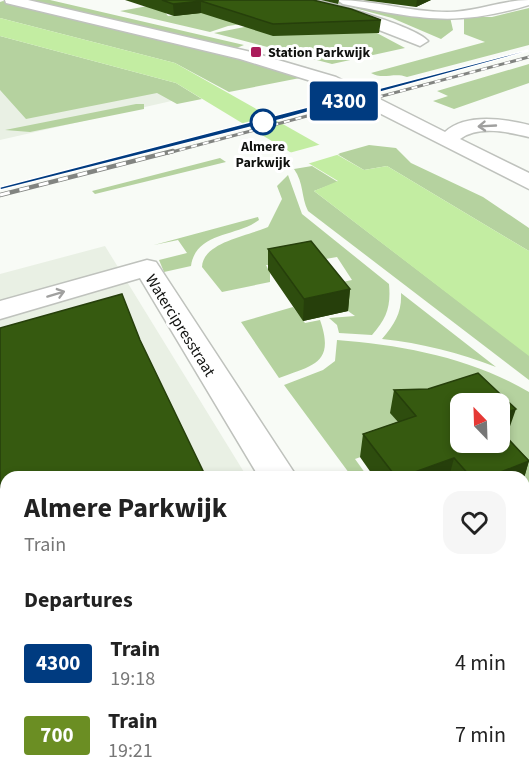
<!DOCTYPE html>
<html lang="en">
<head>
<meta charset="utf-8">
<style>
	:root { --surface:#fff; --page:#f6f6f6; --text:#222; --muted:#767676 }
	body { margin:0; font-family:"Source Sans 3",sans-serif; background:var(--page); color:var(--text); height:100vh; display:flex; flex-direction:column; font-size:22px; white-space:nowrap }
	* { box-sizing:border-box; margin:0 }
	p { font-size:20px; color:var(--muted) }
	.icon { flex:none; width:33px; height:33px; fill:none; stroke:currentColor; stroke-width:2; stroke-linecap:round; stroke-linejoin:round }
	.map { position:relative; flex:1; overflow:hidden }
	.details { position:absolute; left:0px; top:471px; width:530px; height:314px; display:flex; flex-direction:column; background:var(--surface); border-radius:18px 18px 0 0; box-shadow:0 3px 9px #0003 }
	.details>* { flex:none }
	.badge { padding:0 12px; border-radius:4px; font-size:21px; line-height:39px }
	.needle { width:39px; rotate:337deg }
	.controls { position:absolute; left:450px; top:393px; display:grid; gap:12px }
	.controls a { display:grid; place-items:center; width:60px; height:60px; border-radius:12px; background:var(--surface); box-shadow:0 3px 9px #0003; font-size:30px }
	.map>.badge { position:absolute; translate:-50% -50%; box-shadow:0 0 0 3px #fff }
	h2 { padding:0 24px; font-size:22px; line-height:54px }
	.round { display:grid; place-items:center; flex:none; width:63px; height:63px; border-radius:18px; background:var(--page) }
	.overview { display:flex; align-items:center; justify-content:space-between; height:102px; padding:0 24px }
	h1 { font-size:28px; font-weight:700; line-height:45px }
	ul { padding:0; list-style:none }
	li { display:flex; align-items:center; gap:18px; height:72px; padding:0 24px }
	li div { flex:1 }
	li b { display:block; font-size:22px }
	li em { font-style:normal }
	li .badge { min-width:66px; font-weight:700; text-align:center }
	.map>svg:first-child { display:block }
</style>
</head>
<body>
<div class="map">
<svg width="529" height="784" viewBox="0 0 529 784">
	<rect width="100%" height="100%" fill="#f8fbf6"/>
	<path fill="#e9f0e4" d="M0 42 189 97 0 140Z
		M105 246 247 477H6V778L213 779 204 784H0V274Z"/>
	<path fill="#b5d29f" d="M25 0H50L244 45 234 49Z
		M3 1 276 69 300 78 229 92 175 63 0 18V2Z
		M336 1 415 16 450 17 453 30 441 39 392 18 332 2Z
		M159 4 151 8 163 10 168 16 219 10 290 17 228 26 210 32 120 11Z
		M529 8V45L407 77C394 72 383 80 371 73L485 42 464 34V17H492Z
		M265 23 375 32 405 48 332 64 214 33Z
		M0 36 176 83 202 99 177 104 157 93 26 119 0 90Z
		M529 64V83L454 109 433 101 448 96 437 91Z
		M136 104H144V109L30 132 5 130Z
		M369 145 396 148 411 163 483 197 529 228V251L387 166 364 170 337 154Z
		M220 158 226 162 95 194 92 191Z
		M312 166 338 182 314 191 529 355V380L308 211C301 197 304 183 294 169Z
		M288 175 302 214 389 284C391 306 387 318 372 335L339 333 337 325 329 318 355 316 348 311 328 285 352 280 337 257 291 265H266L270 273V282L222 292 202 267C203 242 248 236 268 227L282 199 277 186Z
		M258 217 259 220 251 225C228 236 195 236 191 266L164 272 159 260 187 253 178 240 154 245Z
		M401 293 496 367C460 353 421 343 382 339 395 324 402 312 401 293Z
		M293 307 305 323 320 320C335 363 314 365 279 378L241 322Z
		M337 340C403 345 471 358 529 392V491L524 486V477L500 442V404L476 394 391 413 401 426 405 441 355 459 368 477H352L284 385 323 370 335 361Z
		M529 501V683H524V505Z"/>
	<path fill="#c3eda2" d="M0 18 175 63 364 170 387 166 529 251V356L314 191 338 181 176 83 0 36Z"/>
	<path fill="#f8fbf6" d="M322 144 340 154 307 164 289 153Z"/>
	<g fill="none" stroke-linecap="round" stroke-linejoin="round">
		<g stroke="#bfc2bd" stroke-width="3">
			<path id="minor" d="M5 0H28L251 52 336 77 445 132C466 113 505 119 529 125V137C508 132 479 125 460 139L529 173V189L324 85 240 59 6 3Z
				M283 0C292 0 301 0 310 0 331 2 415 26 428 41L420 46 415 44 351 19 284 3Z
				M337 0C374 0 409 12 447 12 475 12 502 0 529 0V5C454 28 417 18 343 4Z
				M147 260 156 262 160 268 297 477H259L140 278 0 319V301Z
				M466 778H520L523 784H468Z"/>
		</g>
		<use href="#minor" fill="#fff" fill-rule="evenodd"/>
		<g stroke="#828481" stroke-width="3">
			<path id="rail-far1" d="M168 153 529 57"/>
		</g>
		<g stroke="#828481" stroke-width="4.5">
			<path id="rail" d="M0 195 173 151"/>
		</g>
		<use href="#rail-far1" stroke="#fff" stroke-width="2" stroke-dasharray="6" stroke-linecap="butt"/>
		<use href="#rail" stroke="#fff" stroke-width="3" stroke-dasharray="10" stroke-linecap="butt"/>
	</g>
	<path fill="#2e4d0e" d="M125 0H313L381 20 379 33 273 36 201 13 174 16Z
		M321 0H339L338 4Z
		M363 0H431L416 7Z
		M268 249 350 289 348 311 303 321 268 270Z
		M394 390 508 432 503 434 529 460 524 478 374 477 360 457 363 434 398 422 390 413Z"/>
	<path fill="#263f0b" d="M417 0H431L416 7Z
		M201 1V13L174 16 173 4Z
		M350 289 348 311 303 321 304 299Z
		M516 409 508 432 500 435V415Z
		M454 458 449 477H401Z
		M529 461 524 478 488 477Z
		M32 778H71L61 784H23Z"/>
	<path fill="#365a10" stroke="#263f0b" stroke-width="1.5" d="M162 0H313L351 9 381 20 273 24 201 1 173 4Z
		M311 241 350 289 304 299 268 249Z
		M122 294 140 340 206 477H6V778H32L23 784H0V328Z
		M478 373 516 409 500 415V404H460V442H500V430L529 461 488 477H471L454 458 401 477H396L363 434 416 416 394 390 428 389Z
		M176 778H229L236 784H167Z
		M306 778H372L375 784H304Z"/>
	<defs><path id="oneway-shaft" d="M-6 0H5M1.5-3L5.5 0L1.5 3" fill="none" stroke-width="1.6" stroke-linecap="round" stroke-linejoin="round" transform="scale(1.5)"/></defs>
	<g stroke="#a0a09f">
		<use href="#oneway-shaft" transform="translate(487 126) rotate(177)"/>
		<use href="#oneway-shaft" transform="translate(56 294) rotate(-17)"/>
	</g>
	<path fill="#003b80" stroke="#fff" stroke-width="1.5" d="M527 50 529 51 283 119 0 190V187Z"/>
	<rect fill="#aa1c5b" stroke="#fff" stroke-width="2" x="250" y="46" width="12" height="12" rx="3"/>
	<circle fill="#fff" stroke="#003b80" stroke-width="3" cx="263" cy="122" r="12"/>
	<g text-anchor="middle" stroke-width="6" stroke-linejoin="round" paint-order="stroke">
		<g font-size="14" font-weight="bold" fill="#111210" stroke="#fff" text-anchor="start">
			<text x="268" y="57">Station Parkwijk</text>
		</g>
		<g font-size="14" font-weight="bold" fill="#111210" stroke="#fff">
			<text x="263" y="151">Almere<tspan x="263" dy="16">Parkwijk</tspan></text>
		</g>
		<g font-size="16" fill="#111210" stroke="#fff">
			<text transform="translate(181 325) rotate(58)" y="6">Watercipresstraat</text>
		</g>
	</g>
</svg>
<div class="controls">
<a><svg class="needle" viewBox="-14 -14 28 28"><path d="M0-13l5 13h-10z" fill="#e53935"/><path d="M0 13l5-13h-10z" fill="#767676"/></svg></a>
</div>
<b class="badge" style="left:344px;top:101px;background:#003b80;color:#fff">4300</b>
<section class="details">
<div class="overview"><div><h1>Almere Parkwijk</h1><p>Train</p></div><a class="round"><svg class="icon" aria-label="heart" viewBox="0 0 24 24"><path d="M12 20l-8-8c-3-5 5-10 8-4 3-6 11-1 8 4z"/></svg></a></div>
<h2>Departures</h2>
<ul>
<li><span class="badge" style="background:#003b80;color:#fff">4300</span><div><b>Train</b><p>19:18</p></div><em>4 min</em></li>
<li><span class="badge" style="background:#6b8e23;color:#fff">700</span><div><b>Train</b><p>19:21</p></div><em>7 min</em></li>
</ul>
</section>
</div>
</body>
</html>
